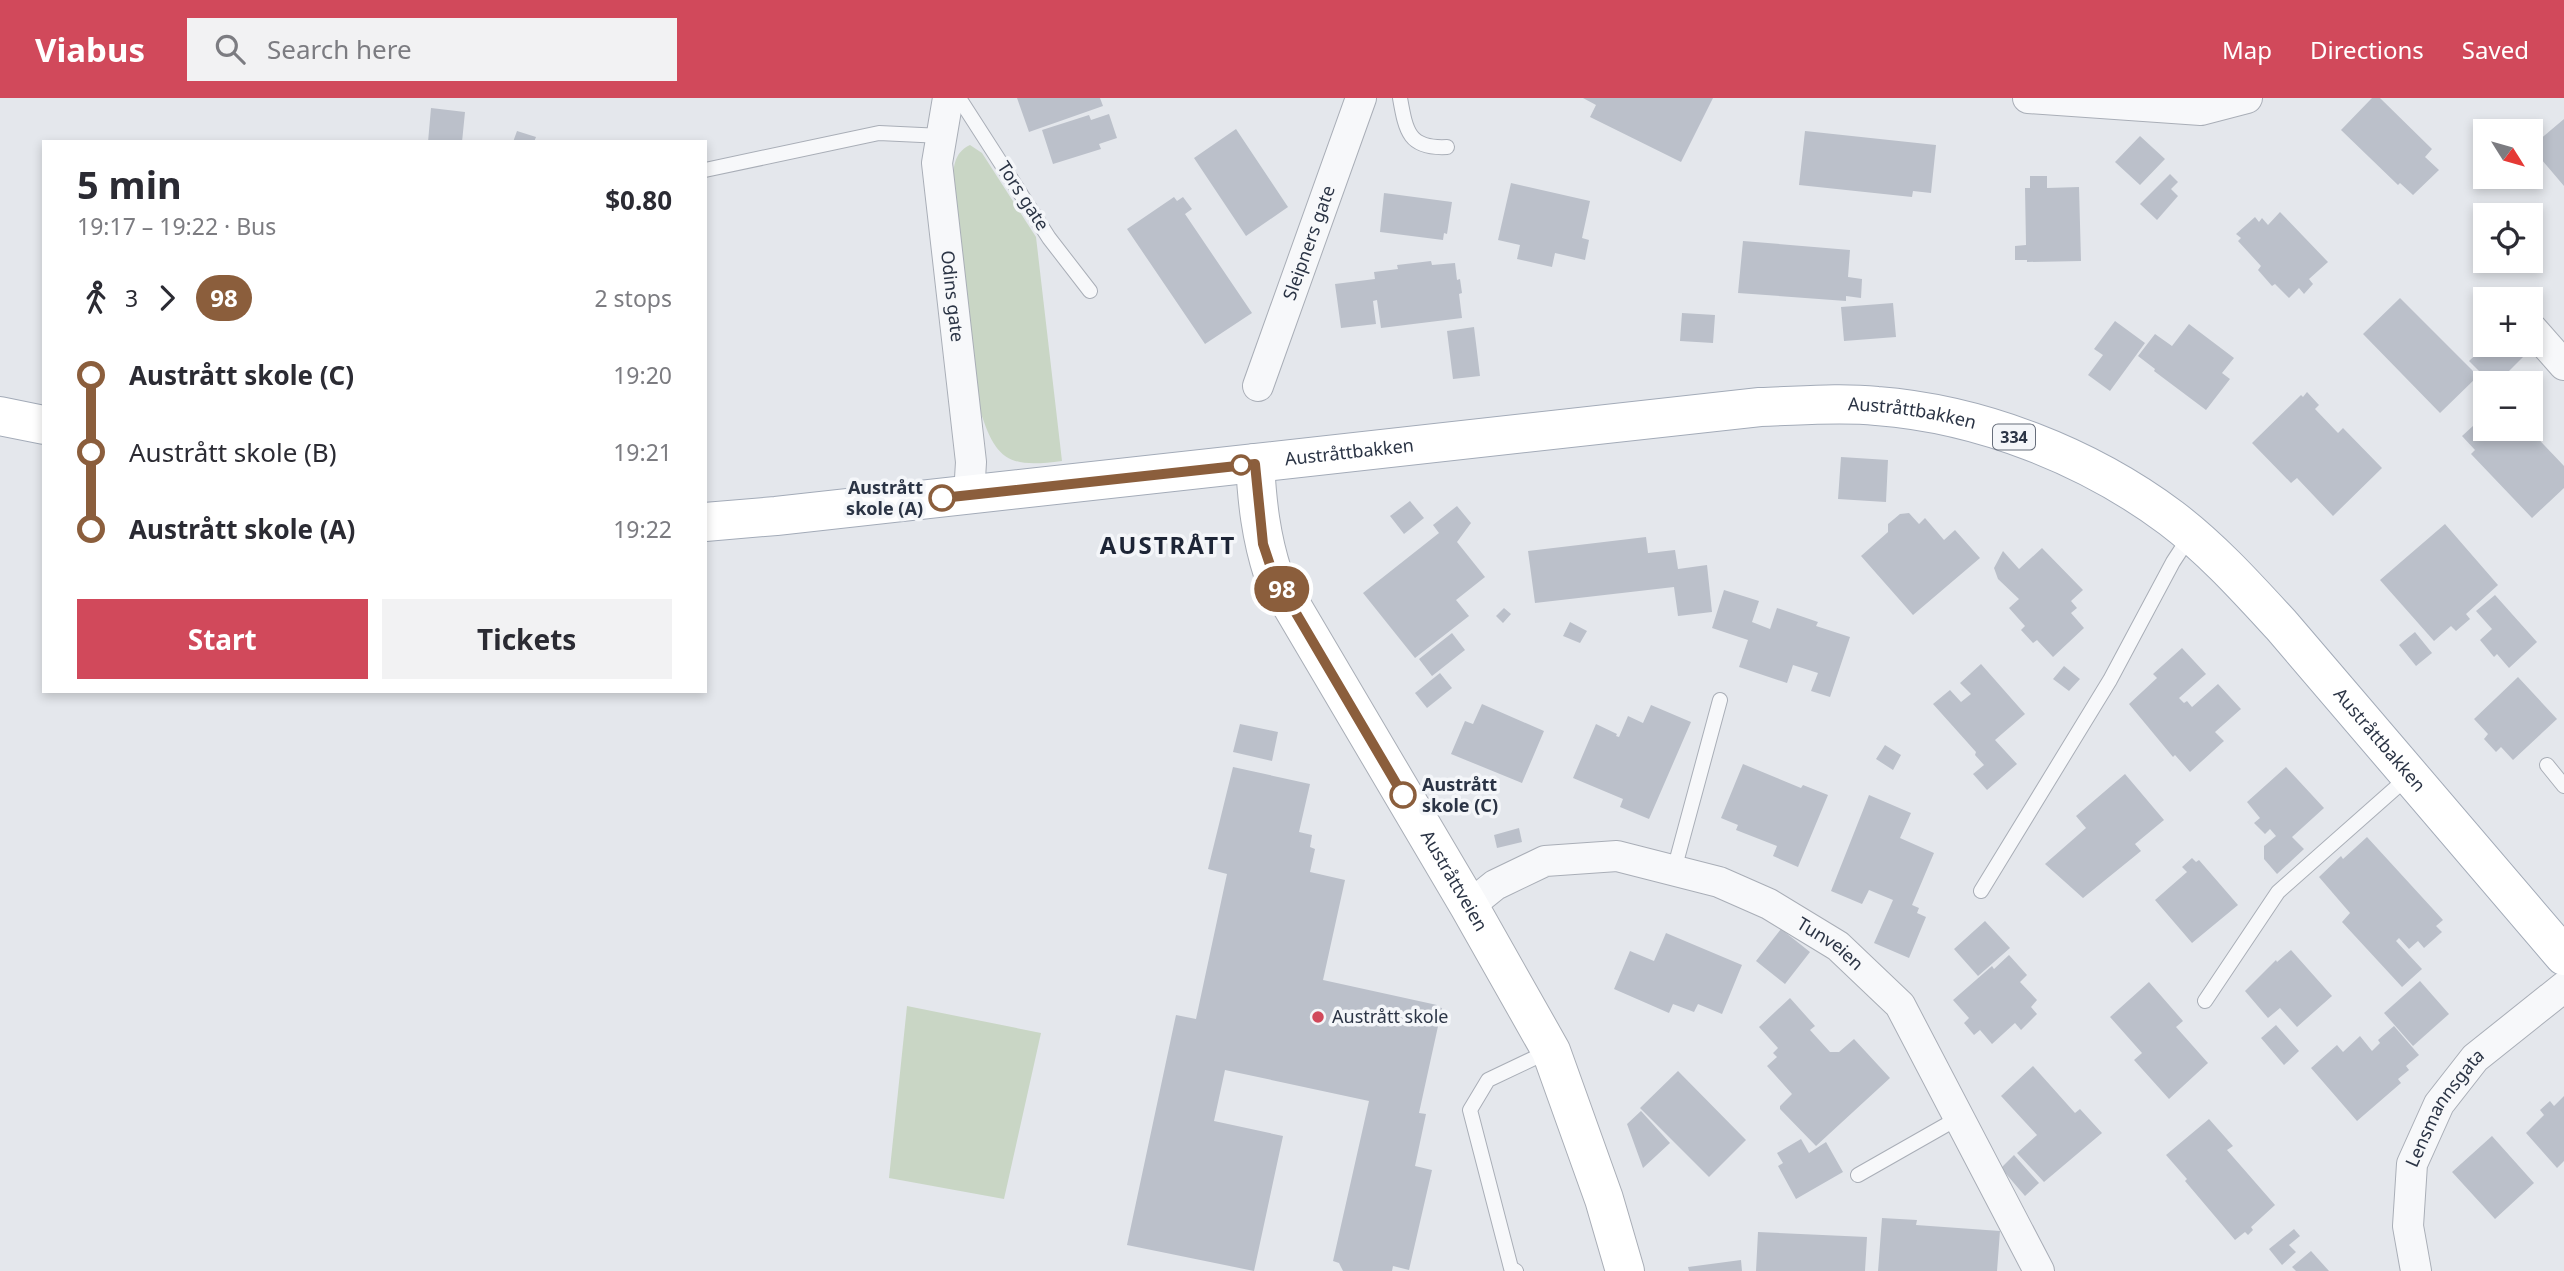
<!DOCTYPE html>
<html lang="en">
<head>
<meta charset="utf-8">
<style>
	:root { --surface:#fff; --page:#f2f2f3; --text:#2b2b33; --muted:#7c7c81; --accent:#d1495b }
	body { margin:0; font-family:"Noto Sans",sans-serif; background:var(--page); color:var(--text); height:100vh; display:flex; flex-direction:column; font-size:26px; white-space:nowrap }
	* { box-sizing:border-box; margin:0 }
	p { font-size:23px; color:var(--muted) }
	.icon { flex:none; width:38px; height:38px; fill:none; stroke:currentColor; stroke-width:2; stroke-linecap:round; stroke-linejoin:round }
	.map { position:relative; flex:1; overflow:hidden }
	.side { position:absolute; left:42px; top:42px; width:665px; height:553px; display:flex; flex-direction:column; background:var(--surface); border-radius:0px; box-shadow:0 4px 10px #0003 }
	.side>* { flex:none }
	.badge { padding:0 14px; border-radius:23px; font-size:24px; line-height:46px }
	.needle { width:46px; rotate:127deg }
	.controls { position:absolute; left:2473px; top:21px; display:grid; gap:14px }
	.controls a { display:grid; place-items:center; width:70px; height:70px; border-radius:0px; background:var(--surface); box-shadow:0 4px 10px #0003; font-size:35px }
	.map>.badge { position:absolute; translate:-50% -50%; box-shadow:0 0 0 4px #fff }
	.legs { display:flex; align-items:center; gap:10px; height:77px; padding:0 35px; font-size:23px }
	.legs p { margin-inline-start:auto }
	.headline { display:flex; align-items:center; justify-content:space-between; height:119px; padding:0 35px }
	h1 { font-size:38px; font-weight:700; line-height:52px }
	.primary-button { display:flex; gap:14px; margin-top:auto; padding:14px 35px }
	.primary-button a { flex:1; height:80px; border-radius:0px; background:var(--accent); color:#fff; font-size:28px; font-weight:700; line-height:80px; text-align:center }
	.primary-button a+a { background:var(--page); color:var(--text) }
	ul { padding:0 35px; list-style:none }
	li { display:flex; align-items:center; gap:24px; height:77px; font-size:26px }
	li i { display:grid; place-items:center; width:10px; height:100%; margin:0 9px; background:currentColor }
	li i::after { content:''; width:18px; height:18px; margin:-9px; border:5px solid; border-radius:50%; background:var(--surface) }
	li p { margin-inline-start:auto }
	li:first-child i { background:linear-gradient(#0000 50%,currentColor 0) }
	li:last-child i { background:linear-gradient(currentColor 50%,#0000 0) }
	header { display:flex; align-items:center; gap:42px; box-sizing:border-box; height:98px; padding:0 35px; background:var(--accent); color:#fff }
	header strong { font-size:33px }
	nav { display:flex; gap:38px; margin-inline-start:auto; font-size:24px }
	.search { width:490px; height:63px; background:var(--page); display:flex; align-items:center; gap:18px; box-sizing:border-box; padding:0 24px; border-radius:0px; color:var(--muted); font-size:26px }
	.map>svg:first-child { display:block }
</style>
</head>
<body>
<header>
<strong>Viabus</strong>
<div class="search"><svg class="icon" aria-label="search" viewBox="0 0 24 24"><circle cx="10" cy="10" r="6"/><path d="M15 15l6 6"/></svg>Search here</div>
<nav><a>Map</a><a>Directions</a><a>Saved</a></nav>
</header>
<div class="map">
<svg width="2564" height="1173" viewBox="0 0 2564 1173">
	<rect width="100%" height="100%" fill="#e4e7ec"/>
	<path fill="#c9d6c5" d="M970 47 982 55 1036 139 1062 363C1009 370 996 363 980 312L952 86C954 70 953 55 970 47Z
		M907 908 1041 935 1004 1101 889 1080Z"/>
	<path fill="#bbc0ca" d="M1017 0H1100L1103 8 1029 34Z
		M1583 0H1713L1681 64 1590 19 1596 7Z
		M2372 0H2380L2432 51 2425 59 2439 72 2413 97 2400 85 2398 87 2341 32Z
		M431 10 465 14 462 44H428Z
		M1109 16 1117 40 1099 46 1101 51 1053 66 1042 32 1089 17 1091 22Z
		M2564 21V88L2531 49Z
		M1236 31 1288 109 1246 138 1194 60Z
		M517 33 536 39 534 44H513Z
		M1805 33 1936 47 1931 95 1913 93 1912 99 1799 87Z
		M2140 38 2165 61 2140 87 2115 64Z
		M2170 76 2178 84 2171 91 2178 98 2157 122 2140 106Z
		M2030 78H2047V90L2079 89 2081 163 2027 164V162H2015V148L2026 147 2025 90H2030Z
		M1511 85 1590 103 1582 140 1589 142 1585 162 1555 155 1552 169 1517 161 1520 147 1498 142Z
		M1384 95 1452 104 1447 136 1444 135 1443 142 1380 134Z
		M1174 99 1177 103 1183 99 1192 111 1185 116 1252 215 1205 246 1127 131Z
		M2280 114 2328 164 2309 181 2313 186 2304 196 2299 190 2289 200 2275 186 2272 188 2258 172 2261 168 2238 143 2241 140 2236 136 2255 119 2259 124 2262 120 2268 127Z
		M1743 143 1850 152 1848 179 1862 181 1861 200 1846 198V203L1738 195Z
		M1431 163 1432 167 1455 165 1457 182 1460 181 1462 195 1459 196 1462 220 1381 230 1377 202 1373 203 1376 226 1341 230 1335 186 1375 181 1374 174 1398 171 1397 167Z
		M2400 200 2478 278 2440 315 2363 236Z
		M1893 205 1896 239 1844 243 1841 209Z
		M1682 215 1715 217 1713 245 1680 243Z
		M2115 223 2145 245 2110 293 2088 277 2103 257 2094 251Z
		M2189 226 2234 260 2222 275 2230 281 2206 312 2154 273 2155 271 2138 258 2155 236 2172 248Z
		M1474 229 1480 278 1453 281 1447 233Z
		M2486 247H2511L2523 259 2497 285H2491L2469 263Z
		M2307 294 2319 307 2315 311 2338 335 2343 330 2382 370 2333 418 2297 380 2291 385 2252 345 2301 297 2303 299Z
		M2485 317V331H2529L2564 368V390L2532 420 2471 356 2475 352 2462 338Z
		M1841 359 1888 362 1886 404 1838 401Z
		M1410 403 1424 420 1404 436 1390 418Z
		M1457 408 1471 425 1457 444 1485 479 1456 502 1469 518 1415 560 1363 495 1439 435 1433 427Z
		M1909 415 1919 426 1925 420 1944 442 1955 432 1980 460 1913 517 1861 458 1888 434V426L1900 416Z
		M2445 426 2498 487 2466 516 2470 521 2456 533 2451 528 2434 543 2380 482Z
		M1646 439 1648 455 1675 452 1678 471 1707 467 1712 514 1678 518 1674 489 1535 505 1528 453Z
		M2042 450 2083 492 2071 503 2077 510 2071 515 2084 530 2053 559 2037 542 2033 545 2021 532 2025 528 2009 510 2019 501 1998 481 1994 470 2003 453 2019 471Z
		M1724 492 1759 503 1752 524 1770 531 1777 510 1818 524 1816 528 1850 539 1830 599 1811 593 1818 575 1793 567 1787 585 1739 569 1748 542 1712 530Z
		M2495 497 2537 544 2509 570 2497 556 2494 559 2480 542 2492 531 2476 513Z
		M1504 510 1511 516 1503 525 1496 518Z
		M1570 524 1587 533 1580 545 1563 538Z
		M2415 534 2432 555 2416 568 2399 547Z
		M1452 535 1465 552 1432 578 1419 561Z
		M2182 550 2206 576 2179 600 2184 605 2187 603 2192 609 2218 586 2241 611 2215 634 2224 643 2190 674 2175 657 2173 659 2129 606 2157 580 2153 576Z
		M1981 566 2025 616 1995 642 2017 666 1987 692 1973 676 1984 667 1975 657 1976 654 1933 606 1950 592 1961 604 1971 596 1960 585Z
		M2064 568 2080 581 2069 593 2053 581Z
		M1440 575 1452 590 1427 610 1415 595Z
		M2518 579 2557 621 2513 662 2501 649 2496 654 2484 641 2488 636 2474 621Z
		M1482 606 1544 633 1522 685 1451 656 1465 623 1473 626Z
		M1651 607 1691 624 1649 721 1620 709 1623 701 1573 680 1596 626 1617 636 1616 638 1619 639 1628 618 1643 625Z
		M1240 626 1278 634 1272 663 1233 654Z
		M1885 647 1901 657 1893 672 1876 661Z
		M1743 666 1801 690 1803 687 1828 697 1798 769 1773 758 1777 748 1736 732 1738 727 1721 720Z
		M1233 669 1310 686 1299 734 1312 737 1310 749 1315 751 1310 774 1345 782 1323 882 1437 907 1436 909 1442 910 1419 1015 1426 1016 1415 1068 1432 1072 1409 1172 1393 1168 1392 1173H1343L1339 1165 1333 1163 1369 1003 1225 972 1214 1023 1283 1038 1254 1173 1127 1147 1176 917 1196 921 1227 776 1208 771Z
		M2286 669 2324 710 2292 739 2304 751 2277 776 2264 761V748L2276 738 2270 731 2265 736 2254 725 2260 720 2247 704Z
		M2125 676 2164 722 2135 746 2141 753 2083 800 2045 766 2086 730 2076 718Z
		M1869 697 1911 715 1900 740 1934 755 1912 807 1919 810 1917 815 1926 819 1909 860 1874 845 1893 802 1869 792 1862 806 1831 793Z
		M1519 730 1522 744 1497 750 1494 737Z
		M2367 739 2443 822 2436 828 2442 834 2424 850 2418 843 2409 851 2399 840 2396 843 2422 871 2402 889 2342 824 2350 815 2319 779 2341 758 2343 761Z
		M2192 760 2196 764 2199 762 2238 807 2192 845 2155 802 2187 774 2182 769Z
		M1985 823 2010 850 1978 878 1954 851Z
		M1781 831 1810 854 1785 886 1756 863Z
		M1666 835 1742 867 1722 916 1698 906 1694 914 1673 906 1669 915 1614 891 1630 853 1654 863Z
		M2291 852 2332 898 2297 929 2280 910 2268 920 2245 893 2276 862 2277 864Z
		M2009 857 2027 877 2020 884 2037 902 2031 909 2037 916 2021 932 2015 925 1992 946 1980 932 1974 937 1964 925 1969 920 1953 902 1992 868 1994 871Z
		M2420 883 2449 916 2413 948 2384 915Z
		M2149 884 2183 923 2176 929 2208 965 2169 1001 2134 962 2142 955 2110 919Z
		M1790 900 1815 928 1810 932 1830 954H1839L1854 941 1890 980 1816 1048 1780 1011V1008L1792 996 1767 968 1777 959 1773 955 1778 950 1759 929Z
		M2276 927 2299 953 2284 967 2261 940Z
		M2394 928 2419 957 2406 968 2409 972 2398 981 2401 985 2357 1023 2311 970 2337 947 2343 954 2360 938 2372 953 2380 945 2378 942Z
		M2033 968 2075 1015 2080 1011 2102 1035 2044 1084 2017 1055 2037 1037 2001 998Z
		M1678 973 1746 1042 1709 1079 1640 1010Z
		M2564 998V1063L2557 1070 2526 1035 2544 1017 2540 1012 2550 1003 2554 1008Z
		M1641 1013 1670 1045 1643 1070 1627 1026Z
		M2209 1021 2233 1048 2227 1052 2275 1107 2251 1129 2253 1132 2248 1137 2245 1134 2235 1142 2185 1083 2187 1081 2166 1057Z
		M2492 1038 2534 1085 2495 1121 2452 1074Z
		M1801 1041 1809 1055 1826 1044 1843 1074 1796 1101 1778 1068 1783 1065 1777 1055Z
		M2014 1057 2039 1085 2025 1098 2001 1070Z
		M1882 1120 1917 1122 1916 1127 2000 1133 1997 1173H1878Z
		M2294 1131 2300 1138 2289 1147 2296 1154 2282 1167 2269 1151Z
		M1758 1134 1867 1139 1865 1173H1756Z
		M2311 1153 2329 1173H2296L2292 1169Z
		M1741 1162 1742 1173H1689L1688 1169Z"/>
	<g fill="none" stroke-linecap="round" stroke-linejoin="round">
		<g stroke="#a9aeb7" stroke-width="16">
			<path id="lane" d="M959 0 1049 140 1090 193
				M1400 0C1406 34 1409 51 1447 49
				M705 72 879 35 942 38
				M2547 667 2564 688
				M1674 772 1720 602
				M1981 793 2110 582 2173 464 2190 438
				M2205 903 2278 794 2408 679
				M1858 1077 1960 1019
				M1516 1173 1511 1170 1470 1012 1488 982 1549 953"/>
		</g>
		<g stroke="#a9aeb7" stroke-width="32">
			<g id="street">
				<path id="s1" d="M948 0 937 65 971 364 969 397"/>
				<path d="M2028 0 2201 12 2247 0"/>
				<path d="M2532 231 2564 267"/>
				<path id="s2" d="M1258 288 1361 0"/>
				<path id="s3" d="M1469 808 1495 787 1545 763 1617 758 1719 784 1769 806 1838 848 1900 907 2039 1173"/>
				<path id="s4" d="M2416 1173 2408 1128 2412 1066 2439 1006 2475 960 2564 889"/>
			</g>
		</g>
		<g stroke="#a9aeb7" stroke-width="40">
			<g id="secondary">
				<path id="s5" d="M1255 365C1257 404 1261 439 1273 476L1469 808 1551 953 1604 1101 1625 1173"/>
			</g>
		</g>
		<g stroke="#a3abb8" stroke-width="40">
			<g id="primary">
				<path d="M0 318 44 327"/>
				<path id="s6" d="M705 424 776 418 1760 309C1799 308 1838 304 1877 308 1981 316 2088 358 2171 420 2212 451 2247 490 2282 528L2564 858"/>
			</g>
		</g>
		<use href="#lane" stroke="#f7f8fa" stroke-width="14"/>
		<use href="#street" stroke="#f7f8fa" stroke-width="30"/>
		<use href="#secondary" stroke="#fff" stroke-width="38"/>
		<use href="#primary" stroke="#fff" stroke-width="38"/>
	</g>
	<g fill="none" stroke-linecap="round" stroke-linejoin="round">
		<g stroke="#fff" stroke-width="16">
			<path id="line-1" d="M942 400 1255 366 1263 446 1273 476 1403 697"/>
		</g>
		<use href="#line-1" stroke="#8b5e3c" stroke-width="10"/>
	</g>
	<g fill="#fff" stroke="#8b5e3c" stroke-width="3.5">
		<circle cx="1241" cy="367" r="9"/>
		<circle cx="942" cy="400" r="12"/>
		<circle cx="1403" cy="697" r="12"/>
	</g>
	<circle fill="#d1495b" stroke="#f4f6f9" stroke-width="2.5" cx="1318" cy="919" r="7"/>
	<g text-anchor="middle" stroke-width="7" stroke-linejoin="round" paint-order="stroke">
		<rect fill="#f4f6f9" stroke="#676e7b" stroke-width="2" x="1993" y="326.5" width="42" height="25" rx="5"/>
		<g font-size="16" font-weight="bold" fill="#2b3445">
			<text x="2014" y="345">334</text>
		</g>
		<g font-size="18" fill="#2b3445" stroke="#f4f6f9">
			<text transform="translate(1023 98) rotate(57)" y="6">Tors gate</text>
			<text dy="6" stroke="none"><textPath href="#s2" startOffset="152">Sleipners gate</textPath></text>
			<text dy="6" stroke="none"><textPath href="#s1" startOffset="200">Odins gate</textPath></text>
			<text dy="6" stroke="none"><textPath href="#s6" startOffset="1214">Austråttbakken</textPath></text>
			<text dy="6" stroke="none"><textPath href="#s6" startOffset="648">Austråttbakken</textPath></text>
			<text dy="6" stroke="none"><textPath href="#s6" startOffset="1802">Austråttbakken</textPath></text>
			<text dy="6" stroke="none"><textPath href="#s5" startOffset="469">Austråttveien</textPath></text>
			<text dy="6" stroke="none"><textPath href="#s3" startOffset="394">Tunveien</textPath></text>
			<text dy="6" stroke="none"><textPath href="#s4" startOffset="173">Lensmannsgata</textPath></text>
		</g>
		<g font-size="18" font-weight="bold" fill="#2b3445" stroke="#f4f6f9" text-anchor="end">
			<text x="923" y="396">Austrått<tspan x="923" dy="21">skole (A)</tspan></text>
			<text x="1422" y="693" text-anchor="start">Austrått<tspan x="1422" dy="21">skole (C)</tspan></text>
		</g>
		<g font-size="18" fill="#2b3445" stroke="#f4f6f9" text-anchor="start">
			<text x="1332" y="925">Austrått skole</text>
		</g>
		<g font-size="24" font-weight="bold" letter-spacing="2" fill="#1d2536" stroke="#f4f6f9">
			<text x="1168" y="456">AUSTRÅTT</text>
		</g>
	</g>
</svg>
<div class="controls">
<a><svg class="needle" viewBox="-14 -14 28 28"><path d="M0-13l5 13h-10z" fill="#e53935"/><path d="M0 13l5-13h-10z" fill="#7c7c81"/></svg></a>
<a><svg class="icon" aria-label="locate" viewBox="0 0 24 24"><circle cx="12" cy="12" r="6"/><path d="M12 2v4M12 18v4M2 12h4M18 12h4"/></svg></a>
<a>+</a>
<a>−</a>
</div>
<b class="badge" style="left:1282px;top:491px;background:#8b5e3c;color:#fff">98</b>
<section class="side">
<div class="headline"><div><h1>5 min</h1><p>19:17 – 19:22 · Bus</p></div><b>$0.80</b></div>
<div class="legs"><svg class="icon" aria-label="walk" viewBox="0 0 24 24"><circle cx="13" cy="4" r="2"/><path d="M13 8l-2 6 4 7M11 14l-3 7M7 12l3-4h3l4 4"/></svg>3<svg class="icon" aria-label="forward" viewBox="0 0 24 24"><path d="M9 5l7 7-7 7"/></svg><b class="badge" style="background:#8b5e3c;color:#fff">98</b><p>2 stops</p></div>
<ul>
<li><i style="color:#8b5e3c"></i><b>Austrått skole (C)</b><p>19:20</p></li>
<li><i style="color:#8b5e3c"></i><span>Austrått skole (B)</span><p>19:21</p></li>
<li><i style="color:#8b5e3c"></i><b>Austrått skole (A)</b><p>19:22</p></li>
</ul>
<div class="primary-button"><a>Start</a><a>Tickets</a></div>
</section>
</div>
</body>
</html>
